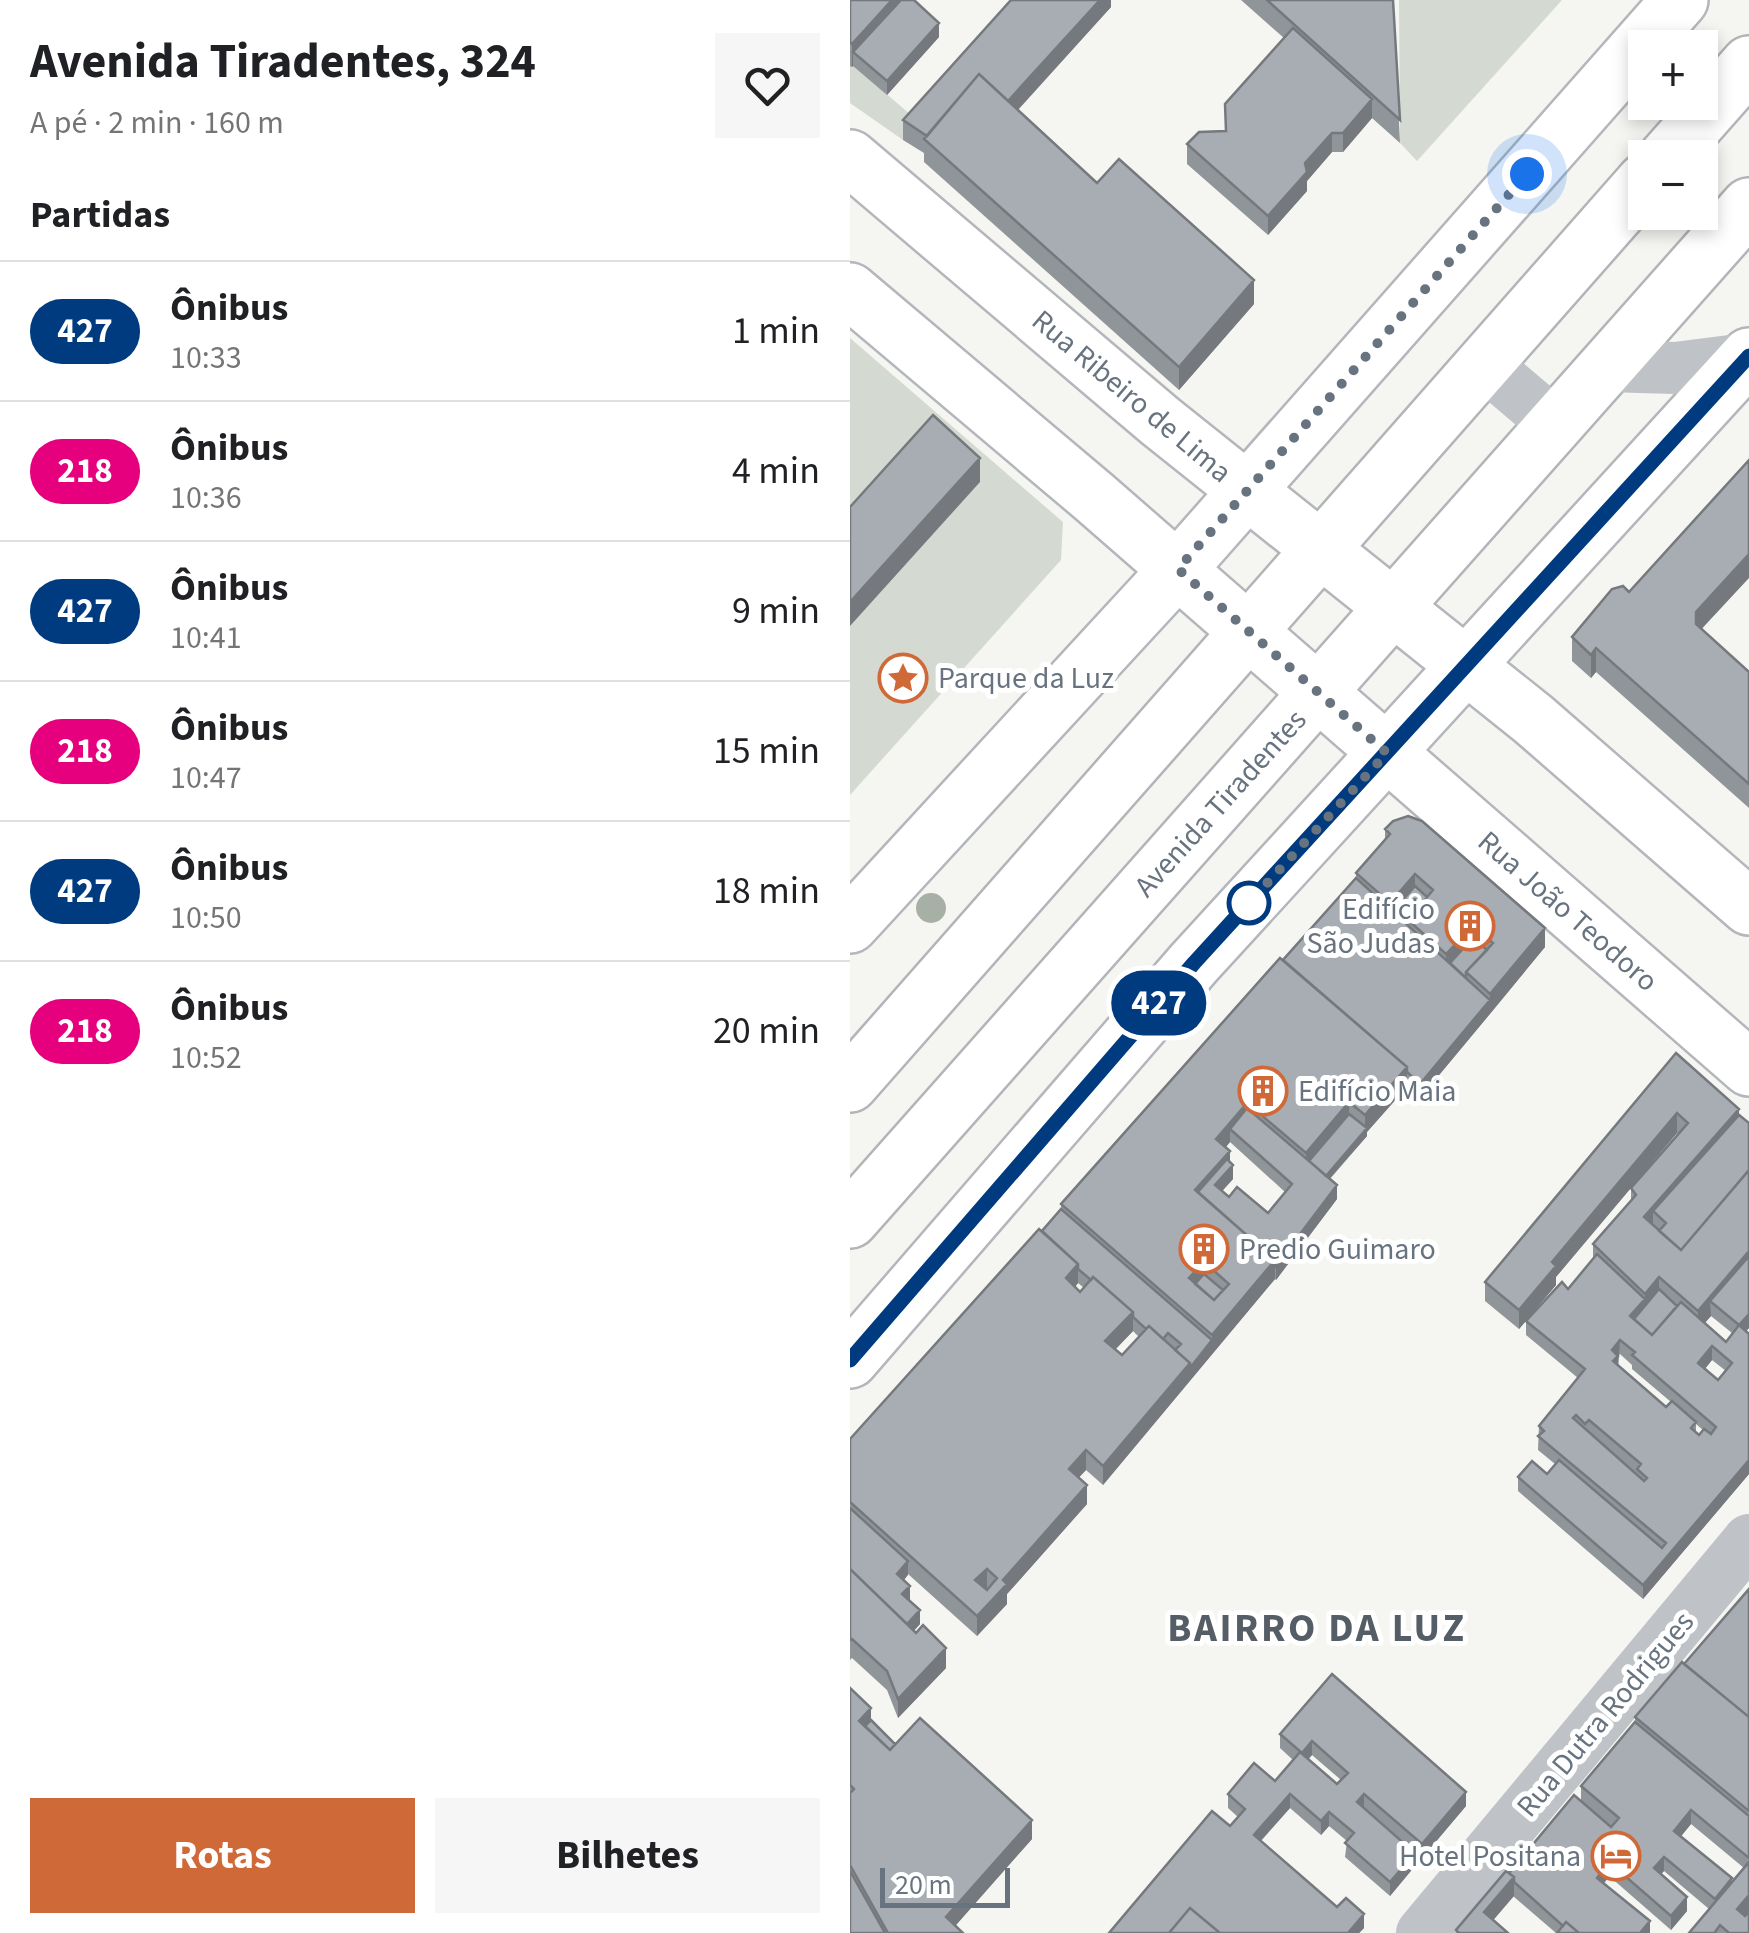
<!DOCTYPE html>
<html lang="pt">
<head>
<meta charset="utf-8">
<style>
	:root { --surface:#fff; --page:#f6f6f6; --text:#202124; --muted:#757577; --line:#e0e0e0; --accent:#d06938 }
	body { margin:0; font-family:"Source Sans 3",sans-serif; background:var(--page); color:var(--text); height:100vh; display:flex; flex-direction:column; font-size:38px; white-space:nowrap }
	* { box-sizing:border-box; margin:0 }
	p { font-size:32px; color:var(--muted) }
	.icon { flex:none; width:55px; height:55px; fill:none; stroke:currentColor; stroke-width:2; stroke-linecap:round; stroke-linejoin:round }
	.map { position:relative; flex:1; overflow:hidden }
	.details { display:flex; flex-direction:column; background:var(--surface); width:850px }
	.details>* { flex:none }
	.badge { padding:0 20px; border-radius:32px; font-size:35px; line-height:65px }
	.controls { position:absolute; left:778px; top:30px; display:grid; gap:20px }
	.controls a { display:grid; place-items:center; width:90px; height:90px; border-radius:0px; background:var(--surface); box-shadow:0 5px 15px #0003; font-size:50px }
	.scale { position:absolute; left:30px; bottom:25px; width:130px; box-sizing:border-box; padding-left:10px; border:5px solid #687380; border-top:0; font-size:28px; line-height:35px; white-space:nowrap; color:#687380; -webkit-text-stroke:8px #fff; paint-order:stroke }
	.you { position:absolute; width:50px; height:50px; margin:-25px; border:8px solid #fff; border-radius:50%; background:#1a73e8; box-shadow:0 0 0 15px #1a73e833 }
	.map>.badge { position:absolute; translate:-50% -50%; box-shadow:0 0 0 5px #fff }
	h2 { padding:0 30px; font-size:38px; line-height:90px }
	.round { display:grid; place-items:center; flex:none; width:105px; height:105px; border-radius:0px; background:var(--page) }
	.summary { display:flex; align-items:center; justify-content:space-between; height:170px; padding:0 30px }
	h1 { font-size:48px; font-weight:700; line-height:75px }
	.primary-button { display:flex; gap:20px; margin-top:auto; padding:20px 30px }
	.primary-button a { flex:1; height:115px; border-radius:0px; background:var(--accent); color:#fff; font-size:40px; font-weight:700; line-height:115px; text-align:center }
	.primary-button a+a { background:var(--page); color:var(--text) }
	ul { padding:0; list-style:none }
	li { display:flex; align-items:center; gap:30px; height:140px; padding:0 30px; border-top:2px solid var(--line) }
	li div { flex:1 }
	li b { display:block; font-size:38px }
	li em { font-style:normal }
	li .badge { min-width:110px; font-weight:700; text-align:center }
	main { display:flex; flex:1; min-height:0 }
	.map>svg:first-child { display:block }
</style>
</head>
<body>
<main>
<section class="details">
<div class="summary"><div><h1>Avenida Tiradentes, 324</h1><p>A pé · 2 min · 160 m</p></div><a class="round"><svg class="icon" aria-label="heart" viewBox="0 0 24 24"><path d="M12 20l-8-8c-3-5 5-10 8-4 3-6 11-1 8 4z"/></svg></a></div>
<h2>Partidas</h2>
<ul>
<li><span class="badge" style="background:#003b80;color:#fff">427</span><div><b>Ônibus</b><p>10:33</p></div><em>1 min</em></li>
<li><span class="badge" style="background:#e6007e;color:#fff">218</span><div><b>Ônibus</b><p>10:36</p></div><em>4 min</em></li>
<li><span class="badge" style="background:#003b80;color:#fff">427</span><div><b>Ônibus</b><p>10:41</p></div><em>9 min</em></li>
<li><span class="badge" style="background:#e6007e;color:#fff">218</span><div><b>Ônibus</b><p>10:47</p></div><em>15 min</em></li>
<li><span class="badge" style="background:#003b80;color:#fff">427</span><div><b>Ônibus</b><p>10:50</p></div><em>18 min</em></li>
<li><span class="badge" style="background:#e6007e;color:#fff">218</span><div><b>Ônibus</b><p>10:52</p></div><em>20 min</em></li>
</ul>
<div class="primary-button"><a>Rotas</a><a>Bilhetes</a></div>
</section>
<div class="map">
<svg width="899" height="1933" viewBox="0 0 899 1933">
	<rect width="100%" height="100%" fill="#f5f5f2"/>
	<path fill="#d4dad2" d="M549 0H712L567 161 550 143Z
		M3 65 69 122 53 140 0 103V66Z
		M0 338 213 522 211 560 0 795Z"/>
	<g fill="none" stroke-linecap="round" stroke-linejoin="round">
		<g stroke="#b3b6ba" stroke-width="60">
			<path id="major" d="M0 158 310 421 683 719 899 907
				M0 291 244 497 899 1068
				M0 925 328 569 830 0
				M0 1360 344 963 899 356"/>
		</g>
		<g stroke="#b2b5b8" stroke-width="60">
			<path id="highway" d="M816 158 899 64
				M0 1084 795 181
				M0 1220 899 206"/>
		</g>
		<path stroke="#bfc2c6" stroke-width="52" d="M633 363 705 424
			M756 366 825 368 896 359 899 361
			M572 1933 899 1540"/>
		<use href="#major" stroke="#fff" stroke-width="55"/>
		<use href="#highway" stroke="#fff" stroke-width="55"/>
	</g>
	<circle fill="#a7b0a5" cx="81" cy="908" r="15"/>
	<path fill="#909599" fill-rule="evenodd" d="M0 0 89 37 37 95 3 66 2 67 0 66Z
		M261 0V7L168 110 247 183 404 304 329 390 74 162V153L53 140V120Z
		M391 0H543L550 143 522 118 493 152H482L457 181V191L418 235 337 164V144L376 131 434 38Z
		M779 592 852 629 899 672V808L746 672 741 678 722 661V637Z
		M535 829 695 947 570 1098 557 1086 517 1132V1136L480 1179 487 1199 426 1280 425 1279 253 1485 236 1470 229 1477 237 1504 157 1594V1604L127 1636 58 1574 54 1580 59 1601 70 1624 64 1630 96 1668 48 1718 37 1690 2 1658 0 1660V1439L192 1231 211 1209V1204L506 878V873L535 839ZM380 1142 435 1192 418 1213 379 1197 372 1191 383 1179 376 1147ZM228 1283 234 1288 230 1292 225 1287ZM283 1331 289 1337 272 1355 265 1350Z
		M826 1053 899 1123V1328L896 1331 899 1334V1474L793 1599 668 1491V1477L697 1474 705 1464 688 1450 689 1426 728 1378 676 1335V1321L669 1329 635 1301V1282ZM827 1133 828 1134 790 1176ZM781 1188V1201L743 1244V1259L718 1289 677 1320 706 1285V1277ZM861 1316 882 1333 876 1342 854 1323ZM770 1354 782 1365V1369L821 1402 816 1407 768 1366V1356ZM862 1360 876 1371 868 1380 855 1369ZM846 1424 853 1430 849 1435 846 1432Z
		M899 1589V1933H839L859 1909 814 1871 811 1874 837 1911 821 1930 759 1876 754 1884 800 1933H706L663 1896 643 1920 658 1933H606V1930L659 1873 731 1800V1786L785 1722V1717L834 1664ZM841 1824 894 1868 882 1883 831 1836Z
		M482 1674 616 1806 572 1858 525 1817 565 1866 540 1896 495 1857 497 1841 479 1826 471 1835 440 1808 411 1841 487 1907 514 1928 509 1933H259L380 1826 388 1817 378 1808V1794L425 1781 443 1760 430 1748V1734ZM462 1755 491 1780 487 1784 458 1759Z
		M0 1688 21 1721 45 1744 182 1839 105 1926 113 1933H0Z"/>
	<path fill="#75797d" d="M42 0H57L3 52V66L2 67V44Z
		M250 0H261V7L155 124V104Z
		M89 23V37L37 95V81Z
		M522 99V118L493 152V133Z
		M482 133V152L457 181V191L418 235V216L455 163Z
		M404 280V304L329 390V367Z
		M130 458V482L0 626V602Z
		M899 554V578L846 635V612Z
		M746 648V672L741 678V655Z
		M565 874V894L540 915V903Z
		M623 926V946L596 967V954Z
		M695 928V947L640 1014V994Z
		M640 1000V1014L570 1098V1084Z
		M557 1067V1087L517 1132V1136L472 1187V1180L515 1131V1115Z
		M499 1102V1121L456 1173V1153Z
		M397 1103V1122L380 1129V1142L366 1158V1139Z
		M889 1109V1129L803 1211V1225L794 1217Z
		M827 1113V1133L706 1277V1285L669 1329V1310L702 1262Z
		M380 1151V1167L383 1165V1179L365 1199 352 1201 345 1190Z
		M487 1185V1199L426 1280V1266Z
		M899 1251V1271L860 1301 861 1316 848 1331V1311Z
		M425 1260V1279L253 1485V1466L340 1363 362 1340V1335Z
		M354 1262V1281L343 1294 339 1278Z
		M228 1264V1283L216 1297V1278Z
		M809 1277V1297L795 1313V1294Z
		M795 1299V1313L784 1326 780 1316Z
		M283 1312V1331L255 1360V1341Z
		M899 1314V1328L889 1339V1325Z
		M770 1340 768 1370 763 1375 762 1350Z
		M862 1346V1360L848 1377V1363Z
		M236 1450V1470L219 1488V1469Z
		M899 1460V1474L793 1599V1585Z
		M237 1485V1504L157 1594V1604L127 1636V1616L153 1580Z
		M58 1561V1575L47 1588V1574Z
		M137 1569V1588L125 1600V1580Z
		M60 1586V1600L52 1608V1594Z
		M70 1610V1624L55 1641V1627Z
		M96 1648V1668L48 1718V1699Z
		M21 1708V1727L13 1736 9 1721Z
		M462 1741V1755L452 1767V1753Z
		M616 1792V1806L572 1858V1844Z
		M440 1794V1808L404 1848V1835Z
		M514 1794V1808L507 1802Z
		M841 1810V1824L824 1845V1831Z
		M479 1812V1826L471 1835V1821Z
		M182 1820V1839L99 1933 96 1917Z
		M565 1853V1866L540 1896V1882Z
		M814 1857V1871L804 1882V1868Z
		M759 1862V1876L747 1892V1878Z
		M664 1877V1896L634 1931V1912Z
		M899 1895V1919L887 1909Z
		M837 1897V1911L821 1930V1916Z
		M514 1914V1928L509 1933H498Z
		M800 1921V1933H790Z"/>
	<path fill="#a7adb2" stroke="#75797d" stroke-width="2.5" fill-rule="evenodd" d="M0 0H42L2 44 0 42Z
		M51 0H64L89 23 37 81 3 52Z
		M161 0H250L158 101 129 74 77 136 53 120Z
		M417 0H543L550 120Z
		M443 28 522 99 493 133H482L455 163 457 172 418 216 337 144 349 132 376 131 375 104Z
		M129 74 247 183 269 159 404 280 329 367 74 139Z
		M83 415 130 458 0 602V507Z
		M899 460V554L846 612V624L899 672V784L746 648 741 655 722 637 762 589 773 586 779 592Z
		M558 816 572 821 695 928 640 994 616 972 643 943 623 926 596 954 558 920 583 890 565 874 540 903 506 873 540 834 535 829 543 821Z
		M506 878 640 1000 570 1084 557 1072V1067L433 960Z
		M565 886 577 897 558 920V925L543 911Z
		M623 938 637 950 616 972V978L600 963Z
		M430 958 557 1067 515 1115 499 1102 456 1153 397 1103 366 1139 380 1151 345 1190 425 1260 362 1335 211 1204ZM354 1262 379 1284 364 1300 339 1278Z
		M826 1053 889 1109 794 1217 831 1250 899 1170V1251L848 1311 809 1277 795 1294 743 1244 786 1195 781 1188 838 1123 827 1113 702 1262 706 1266 669 1310 635 1282Z
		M397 1108 487 1185 426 1266 425 1260 348 1192 377 1159 383 1165 365 1185 379 1197 387 1187 418 1213 442 1184 380 1129Z
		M499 1114 517 1128 476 1176 459 1161Z
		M889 1115 899 1123V1170L831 1250 809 1231 816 1223 803 1211Z
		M211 1209 362 1340 340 1368V1363L325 1350 331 1344 318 1333 313 1339 299 1326 296 1329 283 1317V1312L243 1277 241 1280 228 1269V1264L192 1231Z
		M189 1229 228 1264 216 1278 230 1292 243 1277 283 1312 255 1341 272 1355 299 1326 340 1363 253 1466 236 1450 219 1469 237 1485 153 1580 157 1584 127 1616 0 1502V1439ZM137 1569 147 1578 137 1590 125 1580Z
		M747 1254 795 1299 780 1316 802 1335 831 1302 876 1342 889 1325 899 1334V1460L793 1585 668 1477 682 1461 697 1474 709 1460 812 1548 816 1543 688 1436 694 1431 689 1426 735 1369 676 1321 712 1282 718 1289ZM770 1340 785 1352 782 1355 866 1427 861 1434 854 1429 849 1435 841 1428 846 1422 822 1401 816 1407 763 1361 768 1356 762 1350ZM862 1346 882 1363 868 1380 848 1363ZM726 1415 735 1424 739 1420 791 1464 787 1469 797 1478 794 1481 723 1418Z
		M899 1256V1314L889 1325 860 1301Z
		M354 1274 373 1290 364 1300 345 1284Z
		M809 1289 827 1306 802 1335 784 1319Z
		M0 1508 58 1561 47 1574 60 1586 52 1594 70 1610 57 1624 0 1569Z
		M0 1569 66 1633 73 1625 96 1648 48 1699 37 1671 2 1639 0 1640Z
		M899 1589V1717L834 1664Z
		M832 1662 899 1717V1811L785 1717Z
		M482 1674 616 1792 572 1844 514 1794 507 1802 565 1853 540 1882 495 1843 504 1833 479 1812 471 1821 440 1794 404 1835 487 1907 496 1898 514 1914 498 1933H370L340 1908 319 1933H259L362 1811 380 1826 395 1809 378 1794 404 1763 425 1781 450 1752 487 1784 498 1773 462 1741 452 1753 430 1734Z
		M0 1688 21 1708 9 1721 40 1750 70 1718 182 1820 96 1917 113 1933H38L0 1865V1793L4 1789 0 1785Z
		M21 1720 45 1744 40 1750 15 1726Z
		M785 1722 899 1816V1858L841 1810 824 1831 882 1878 865 1899 814 1857 804 1868 837 1897 821 1916 759 1862 747 1878 800 1921 790 1933H729L716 1922 713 1926 664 1882V1877L659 1873 724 1795 761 1827 769 1818 731 1786Z
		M899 1862V1895L887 1909 895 1916 899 1912V1933H879L870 1925 865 1932 866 1933H839Z
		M0 1871 35 1933H0Z
		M656 1871 664 1877 634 1912 658 1933H609L606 1930Z
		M340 1908 370 1933H319Z
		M716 1922 729 1933H707Z"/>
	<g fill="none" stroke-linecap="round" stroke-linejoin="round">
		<g stroke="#fff" stroke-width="22">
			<path id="line" d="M0 1360 344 963 899 356"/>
		</g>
		<use href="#line" stroke="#003b80" stroke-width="15"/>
		<path stroke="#687380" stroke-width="10" stroke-dasharray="0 18" d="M399 903 396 906 537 753 328 569 677 174"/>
	</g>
	<defs>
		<g id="sight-ring" transform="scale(2.5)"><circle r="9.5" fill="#fff" stroke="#d06938" stroke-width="1.5"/><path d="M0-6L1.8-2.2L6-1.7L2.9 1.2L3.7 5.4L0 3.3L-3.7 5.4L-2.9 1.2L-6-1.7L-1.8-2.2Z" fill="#d06938"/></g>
		<g id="building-ring" transform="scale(2.5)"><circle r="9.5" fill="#fff" stroke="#d06938" stroke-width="1.5"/><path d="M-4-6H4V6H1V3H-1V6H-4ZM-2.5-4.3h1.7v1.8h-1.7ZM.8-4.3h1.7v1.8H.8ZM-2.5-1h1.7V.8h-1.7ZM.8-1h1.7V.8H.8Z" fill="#d06938"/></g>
		<g id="hotel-ring" transform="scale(2.5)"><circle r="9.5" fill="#fff" stroke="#d06938" stroke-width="1.5"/><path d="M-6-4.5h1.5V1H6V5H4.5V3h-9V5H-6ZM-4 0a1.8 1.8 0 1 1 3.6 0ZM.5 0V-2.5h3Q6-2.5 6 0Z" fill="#d06938"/></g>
	</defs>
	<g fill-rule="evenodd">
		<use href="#sight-ring" x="53" y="678"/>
		<use href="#building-ring" x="620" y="926"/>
		<use href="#building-ring" x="413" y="1091"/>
		<use href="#building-ring" x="354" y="1249"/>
		<use href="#hotel-ring" x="766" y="1856"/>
	</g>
	<circle fill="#fff" stroke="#003b80" stroke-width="5" cx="399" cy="903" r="20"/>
	<g text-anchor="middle" stroke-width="10" stroke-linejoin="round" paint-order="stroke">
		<g font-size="30" fill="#687380" stroke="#fff">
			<text transform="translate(282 396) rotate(40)" y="10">Rua Ribeiro de Lima</text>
			<text transform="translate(370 803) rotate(-48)" y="10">Avenida Tiradentes</text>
			<text transform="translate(718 911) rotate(41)" y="10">Rua João Teodoro</text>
			<text transform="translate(755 1714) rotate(-50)" y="10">Rua Dutra Rodrigues</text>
		</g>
		<g font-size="30" fill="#687380" stroke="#fff" text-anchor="start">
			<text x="88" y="688">Parque da Luz</text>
			<text x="585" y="919" text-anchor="end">Edifício<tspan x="585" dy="34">São Judas</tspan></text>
			<text x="448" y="1101">Edifício Maia</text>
			<text x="389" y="1259">Predio Guimaro</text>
			<text x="731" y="1866" text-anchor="end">Hotel Positana</text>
		</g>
		<g font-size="40" font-weight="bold" letter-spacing="2.5" fill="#555d66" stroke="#fff">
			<text x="467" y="1641">BAIRRO DA LUZ</text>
		</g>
	</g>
</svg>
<div class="controls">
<a>+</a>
<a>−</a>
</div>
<div class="scale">20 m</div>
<div class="you" style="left:677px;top:174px"></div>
<b class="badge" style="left:309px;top:1003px;background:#003b80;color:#fff">427</b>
</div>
</main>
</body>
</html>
